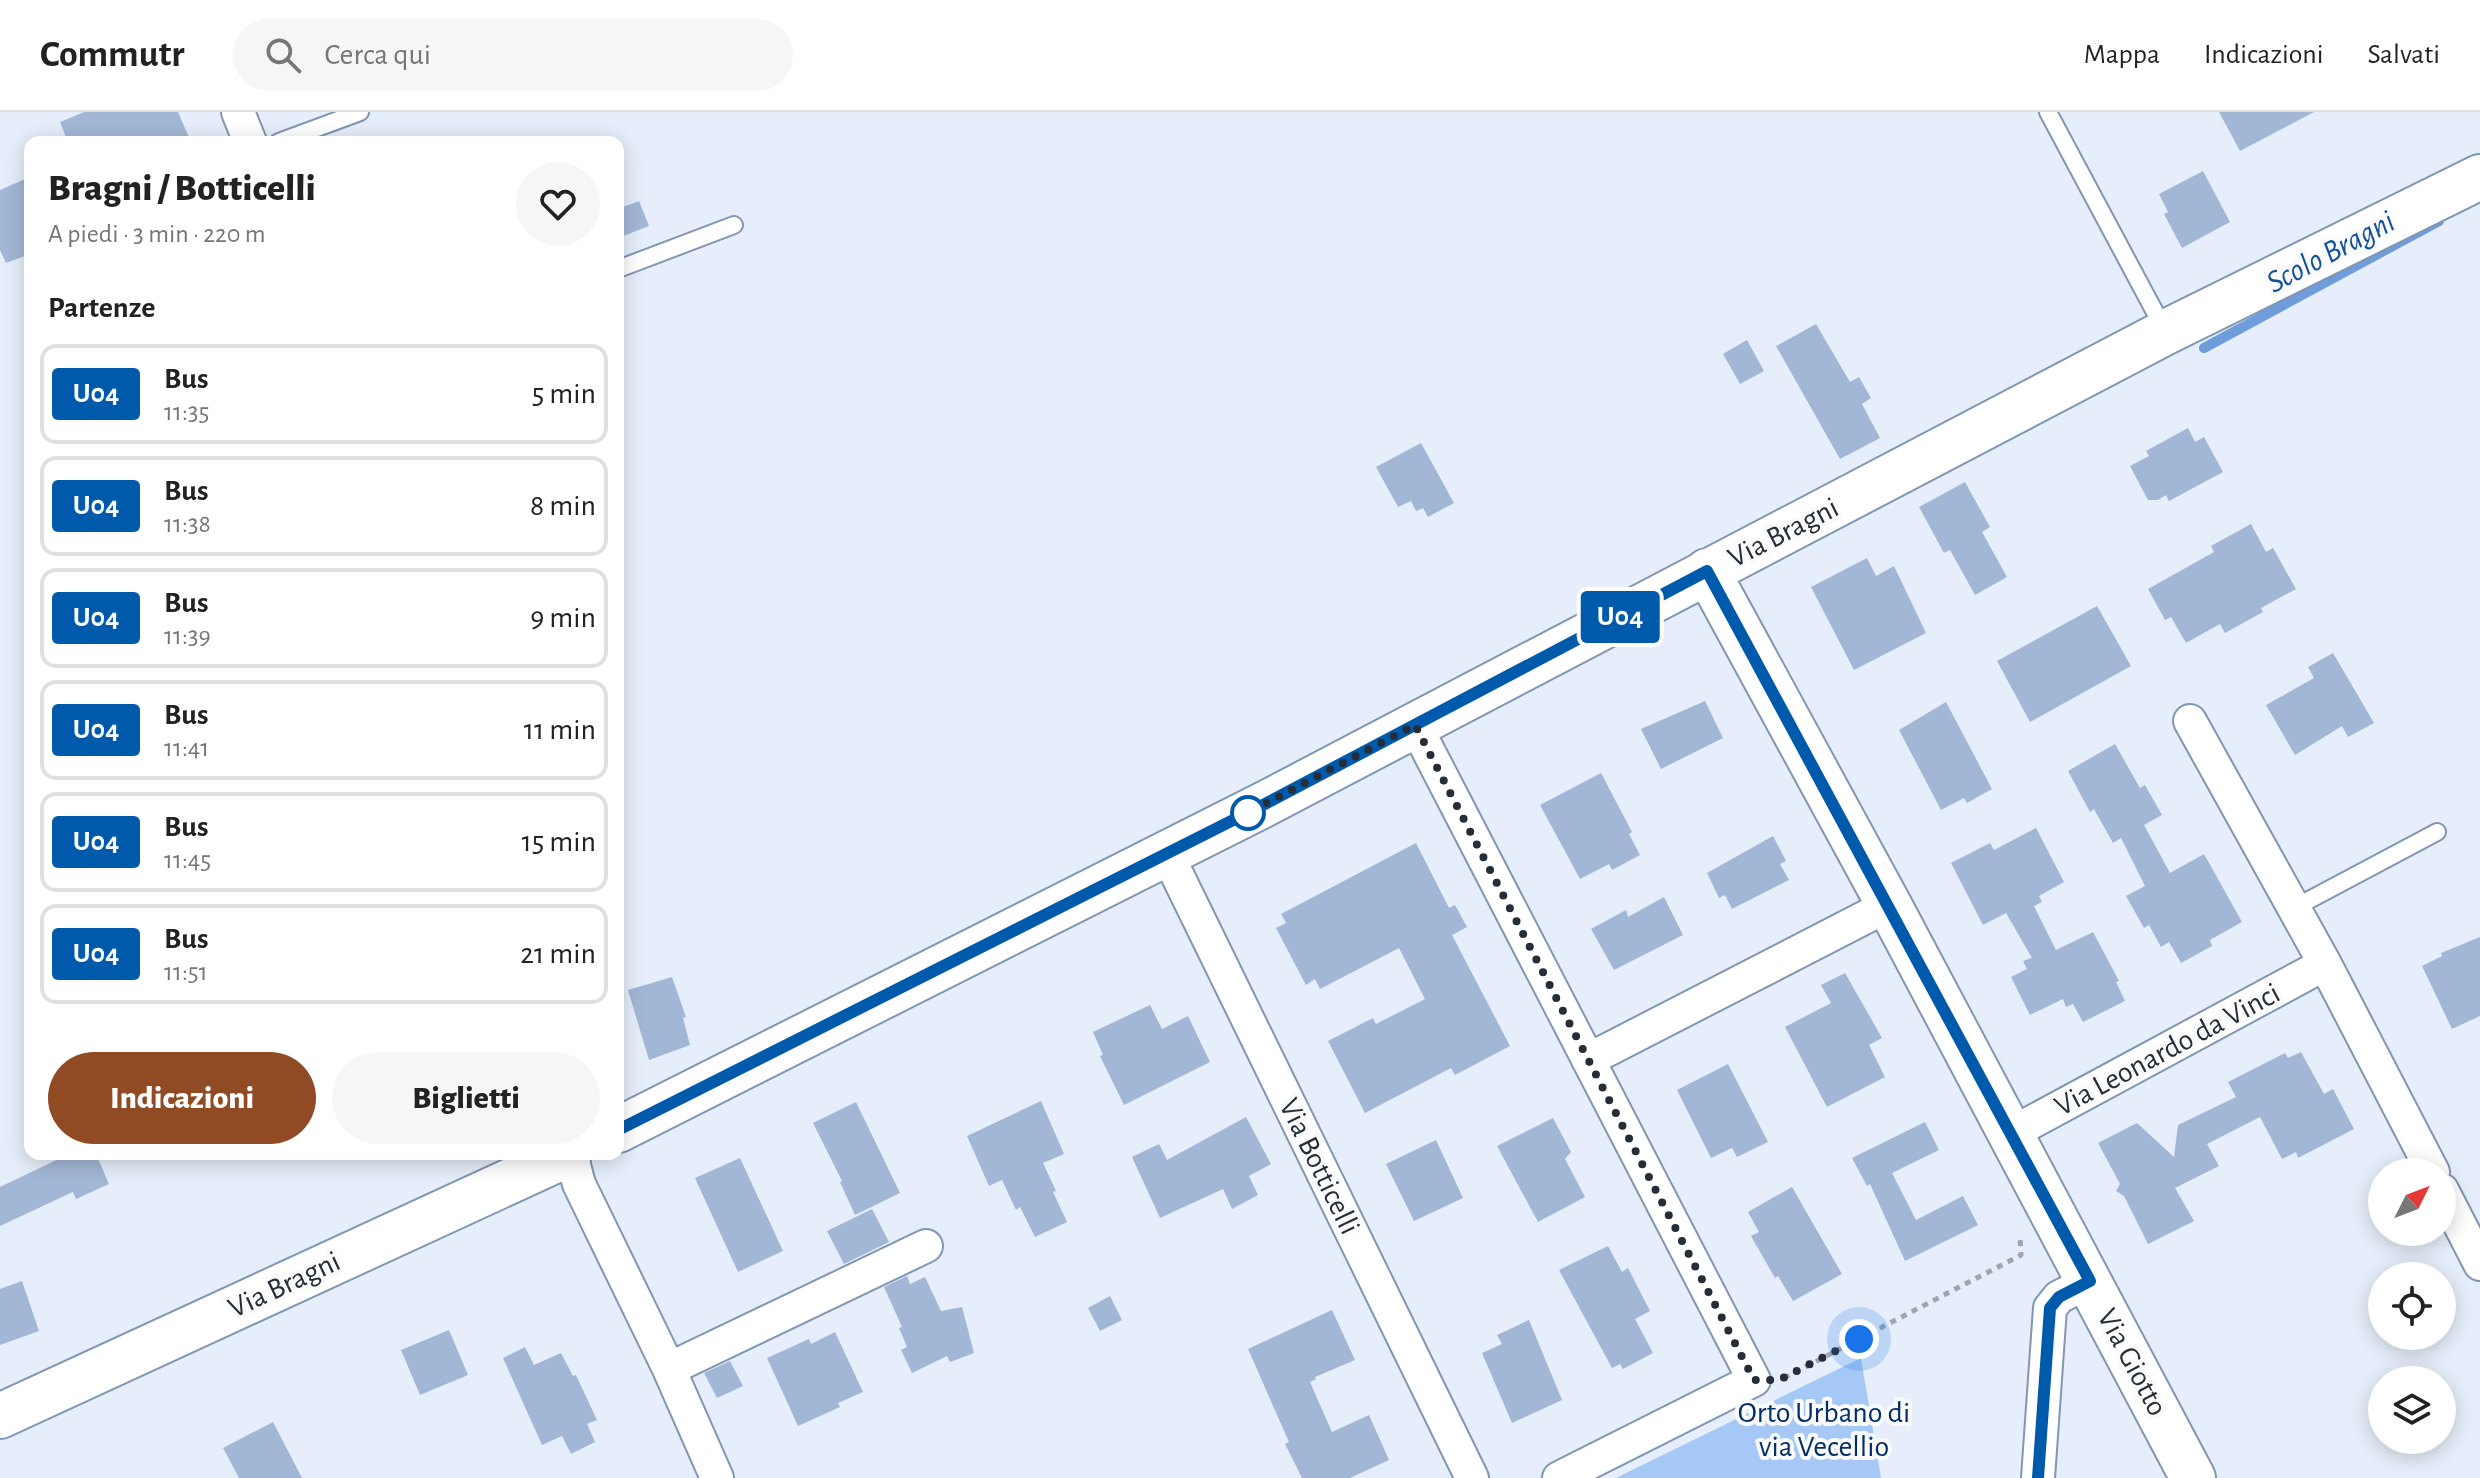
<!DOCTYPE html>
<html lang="it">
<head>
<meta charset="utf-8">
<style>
	:root { --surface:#fff; --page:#f6f6f6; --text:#222; --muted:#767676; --line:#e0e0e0; --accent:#904a24 }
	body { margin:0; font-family:"Alegreya Sans",sans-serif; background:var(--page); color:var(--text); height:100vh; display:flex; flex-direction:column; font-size:30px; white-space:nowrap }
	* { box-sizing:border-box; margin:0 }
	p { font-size:26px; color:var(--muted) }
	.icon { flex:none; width:44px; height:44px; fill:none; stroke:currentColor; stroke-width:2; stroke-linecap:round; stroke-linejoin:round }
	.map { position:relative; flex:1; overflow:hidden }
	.details { position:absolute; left:24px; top:24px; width:600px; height:1024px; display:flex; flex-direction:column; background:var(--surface); border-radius:16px; box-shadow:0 4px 20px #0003 }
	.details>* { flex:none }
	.badge { padding:0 16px; border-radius:6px; font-size:28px; line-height:52px }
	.needle { width:52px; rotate:48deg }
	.controls { position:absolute; left:2368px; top:1046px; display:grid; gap:16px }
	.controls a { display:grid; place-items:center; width:88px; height:88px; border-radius:50%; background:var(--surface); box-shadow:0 4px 20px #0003; font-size:40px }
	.you { position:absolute; width:40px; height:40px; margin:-20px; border:6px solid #fff; border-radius:50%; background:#1a73e8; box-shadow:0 0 0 12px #1a73e833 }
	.map>.badge { position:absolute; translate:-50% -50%; box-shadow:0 0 0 4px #fff }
	h2 { padding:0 24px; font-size:30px; line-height:72px }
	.round { display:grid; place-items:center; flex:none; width:84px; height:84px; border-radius:42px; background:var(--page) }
	.headline { display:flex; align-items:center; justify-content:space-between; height:136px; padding:0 24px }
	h1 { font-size:38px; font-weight:800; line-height:60px }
	.button { display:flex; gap:16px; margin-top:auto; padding:16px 24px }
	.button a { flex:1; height:92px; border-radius:48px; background:var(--accent); color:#fff; font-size:32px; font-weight:800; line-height:92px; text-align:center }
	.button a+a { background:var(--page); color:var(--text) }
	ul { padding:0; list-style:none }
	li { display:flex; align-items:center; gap:24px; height:100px; margin:0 16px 12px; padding:0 8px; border:4px solid var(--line); border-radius:16px }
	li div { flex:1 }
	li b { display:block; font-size:30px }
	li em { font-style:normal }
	li .badge { min-width:88px; font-weight:700; text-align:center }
	header { display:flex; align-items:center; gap:48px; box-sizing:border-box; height:112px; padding:0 40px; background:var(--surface); border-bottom:2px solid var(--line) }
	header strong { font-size:38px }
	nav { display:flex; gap:44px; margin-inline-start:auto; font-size:28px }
	.search { width:560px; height:72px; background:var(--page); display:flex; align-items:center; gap:20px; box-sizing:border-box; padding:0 28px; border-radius:44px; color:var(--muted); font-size:30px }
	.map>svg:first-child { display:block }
</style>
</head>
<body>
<header>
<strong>Commutr</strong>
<div class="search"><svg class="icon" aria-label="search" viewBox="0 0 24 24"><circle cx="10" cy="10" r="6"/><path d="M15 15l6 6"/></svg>Cerca qui</div>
<nav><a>Mappa</a><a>Indicazioni</a><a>Salvati</a></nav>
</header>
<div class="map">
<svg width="2480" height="1366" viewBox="0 0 2480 1366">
	<rect width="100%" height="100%" fill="#e5eefa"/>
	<path fill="#a6c8f6" d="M1861 1246 1881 1366H1616L1626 1361Z"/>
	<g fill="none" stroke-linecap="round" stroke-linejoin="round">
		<path stroke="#6f9cda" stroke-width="10" d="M2204 236 2439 109"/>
	</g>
	<path fill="#a2b7d5" d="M84 0H178L191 30H68L60 10Z
		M2219 0H2314L2240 39Z
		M2203 59 2230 110 2182 136 2164 102 2168 100 2159 82Z
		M30 65V142L6 151 0 138V78Z
		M639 89 649 114 618 126V97Z
		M1816 212 1850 270 1859 265 1871 286 1862 292 1880 326 1840 347 1776 234Z
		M1747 228 1764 259 1740 272 1723 242Z
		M2188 316 2195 330 2204 325 2223 360 2169 389 2166 383 2158 388H2148L2130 354 2149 344 2146 339Z
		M1421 331 1454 391 1428 405 1423 396 1416 399 1411 389 1398 395 1376 355Z
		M1965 370 1990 415 1982 420 2007 465 1975 483 1950 438 1944 441 1919 395Z
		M2251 412 2266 440 2273 436 2296 477 2261 496 2263 500 2225 521 2220 512 2186 531 2171 505 2165 508 2148 477 2214 440 2211 434Z
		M1867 446 1876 464 1894 454 1926 521 1854 558 1811 475Z
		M2097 494 2131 554 2030 610 1997 549Z
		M2333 541 2374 611 2348 625 2342 614 2295 643 2266 593 2314 566 2308 555Z
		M1705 589 1723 626 1661 657 1641 617Z
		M1946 590 1992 677 1967 691 1964 686 1941 698 1899 618Z
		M2115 632 2140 676 2145 673 2162 703 2144 713 2170 761 2204 742 2242 810 2210 828 2212 834 2181 851 2169 830 2161 835 2149 813 2144 816 2126 784 2145 774 2121 726 2113 731 2094 697 2090 700 2068 659Z
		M1601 661 1632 720 1629 722 1640 743 1612 758 1609 752 1580 767 1540 693Z
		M2036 716 2064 770 2039 784 2042 790 2034 794 2056 838 2093 820 2119 869 2116 870 2125 889 2083 910 2073 892 2066 895 2063 887 2030 903 2011 865 2027 857 2023 849 2032 846 2006 801 1983 813 1951 751 1990 731 1994 738Z
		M1773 724 1786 749 1780 752 1789 768 1732 797 1725 783 1719 786 1707 761Z
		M1416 731 1449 796 1455 793 1467 815 1452 823 1510 934 1455 963 1451 956 1365 1001 1328 929 1373 906 1376 912 1425 887 1399 836 1320 877 1315 867 1306 873 1276 816 1286 811 1281 802Z
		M1664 785 1683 823 1614 858 1591 817 1626 798 1628 805Z
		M2480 825V904L2452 917 2422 854 2442 844 2441 841Z
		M1845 861 1882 926 1869 933 1885 965 1827 995 1785 915 1831 891 1821 873Z
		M672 865 686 905 683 906 690 933 649 948 628 878Z
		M1150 893 1162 917 1188 904 1210 950 1124 993 1100 944 1103 943 1093 920Z
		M2301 940 2324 982 2333 977 2354 1017 2298 1046 2296 1040 2282 1047 2260 1005 2207 1032 2219 1054 2175 1076 2194 1109 2148 1132 2124 1084 2116 1079 2120 1072 2098 1031 2137 1011 2174 1045 2178 1013 2236 985 2228 970 2285 941 2288 946Z
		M1728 952 1768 1030 1737 1045 1732 1036 1711 1046 1677 978Z
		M1041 989 1064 1042 1043 1051 1056 1079 1053 1080 1067 1110 1035 1125 1020 1095 1016 1098 1002 1068 989 1074 967 1024Z
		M856 990 900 1081 855 1103 840 1070 842 1069 813 1011Z
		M1246 1005 1271 1052 1249 1064 1258 1083 1232 1097 1223 1077 1160 1106 1132 1045 1159 1032 1167 1048Z
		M1553 1006 1571 1040 1565 1047 1585 1085 1538 1110 1497 1034Z
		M1925 1010 1939 1038 1892 1061 1916 1108 1963 1084 1978 1113 1905 1149 1870 1072 1867 1074 1852 1046Z
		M1436 1028 1463 1086 1414 1109 1386 1052Z
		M69 1042H96L109 1072 76 1087 73 1080 0 1114V1075Z
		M740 1046 783 1139 738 1160 695 1066Z
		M1792 1075 1842 1162 1793 1189 1778 1164 1775 1166 1751 1124 1759 1120 1748 1100Z
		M872 1097 889 1130 844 1152 827 1119Z
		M1608 1134 1622 1160 1628 1156 1650 1199 1635 1207 1653 1241 1623 1257 1620 1252 1612 1256 1559 1158Z
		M907 1164 910 1172 925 1165 941 1199 962 1195 974 1241 950 1250 947 1244 912 1261 901 1238 907 1235 899 1216 902 1215 884 1175Z
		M22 1169 39 1219 0 1233V1177Z
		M1110 1184 1122 1208 1100 1219 1088 1196Z
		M1332 1198 1355 1248 1315 1265 1316 1267 1310 1270 1332 1320 1369 1303 1389 1348 1350 1366H1302L1285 1332 1289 1330 1248 1237Z
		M1529 1208 1562 1288 1512 1311 1482 1241 1502 1232 1497 1223Z
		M449 1218 468 1263 420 1283 401 1238Z
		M835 1220 863 1280 838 1291 840 1295 798 1314 767 1246 809 1227 811 1232Z
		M525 1235 534 1253 561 1241 573 1264 576 1263 597 1308 587 1312 595 1330 571 1342 562 1324 542 1333 503 1246Z
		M730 1249 743 1274 717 1286 704 1261Z
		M273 1310 302 1366H239L223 1336Z"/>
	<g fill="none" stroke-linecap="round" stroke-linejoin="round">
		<g stroke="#8196b2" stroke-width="20">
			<path id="lane" d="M2048 0 2164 217
				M279 30 360 0
				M618 157 734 113
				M2294 796 2437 720"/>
		</g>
		<g stroke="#8196b2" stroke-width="36">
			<path id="street" d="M238 0 250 30
				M2190 609 2325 852 2433 1060
				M1415 613 1754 1268 1559 1366
				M1167 742 1472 1366
				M1588 948 1889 793
				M2008 1018 2021 1016 2325 852
				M571 1042 579 1072 669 1257 926 1134
				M2442 1078 2480 1152
				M669 1257 717 1366
				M2038 1366 2050 1196 2059 1185 2090 1169"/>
		</g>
		<g stroke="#8196b2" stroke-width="48">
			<path id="secondary" d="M1707 459 1889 793 2193 1366
				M618 1018 1261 694 2166 220 2480 65
				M0 1304 569 1042"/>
		</g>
		<path stroke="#9da6b1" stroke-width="5" stroke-dasharray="6 6" stroke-linecap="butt" d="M1784 1266 2021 1143 2020 1124"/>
		<use href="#lane" stroke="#fff" stroke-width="16"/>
		<use href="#street" stroke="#fff" stroke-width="32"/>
		<use href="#secondary" stroke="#fff" stroke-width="44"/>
	</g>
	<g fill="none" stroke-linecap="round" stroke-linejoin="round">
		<g stroke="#fff" stroke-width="18">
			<path id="line" d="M618 1018 1261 694 1707 459 2090 1169 2059 1185 2050 1196 2038 1366"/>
		</g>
		<use href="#line" stroke="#005aab" stroke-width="12"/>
		<path stroke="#252d38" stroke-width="8" stroke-dasharray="0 14.4" d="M1248 701 1238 706 1415 613 1754 1268H1779L1859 1227"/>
	</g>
	<circle fill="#fff" stroke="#005aab" stroke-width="4" cx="1248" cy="701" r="16"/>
	<g text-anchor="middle" stroke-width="8" stroke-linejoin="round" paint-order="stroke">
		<g font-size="30" fill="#252d38" stroke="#fafafa">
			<text transform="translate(1783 420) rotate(-27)" y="10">Via Bragni</text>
			<text transform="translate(2167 937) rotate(-28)" y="10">Via Leonardo da Vinci</text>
			<text transform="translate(1320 1054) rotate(64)" y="10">Via Botticelli</text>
			<text transform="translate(284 1172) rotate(-25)" y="10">Via Bragni</text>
			<text transform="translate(2133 1250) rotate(62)" y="10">Via Giotto</text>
		</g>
		<g font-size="30" fill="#012f66" stroke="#fafafa">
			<text x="1824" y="1310">Orto Urbano di<tspan x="1824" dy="34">via Vecellio</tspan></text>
		</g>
		<g font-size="32" font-style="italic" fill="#15519b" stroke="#fafafa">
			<text transform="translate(2330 139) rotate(-28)" y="11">Scolo Bragni</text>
		</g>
	</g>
</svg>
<div class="controls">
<a><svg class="needle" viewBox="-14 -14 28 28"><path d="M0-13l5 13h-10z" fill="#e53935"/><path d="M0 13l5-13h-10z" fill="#767676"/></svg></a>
<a><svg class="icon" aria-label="locate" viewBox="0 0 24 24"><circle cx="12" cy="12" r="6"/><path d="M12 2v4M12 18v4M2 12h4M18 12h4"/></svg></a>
<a><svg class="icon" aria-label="layers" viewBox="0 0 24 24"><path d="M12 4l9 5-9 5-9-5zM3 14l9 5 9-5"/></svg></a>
</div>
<div class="you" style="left:1859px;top:1227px"></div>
<b class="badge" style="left:1620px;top:505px;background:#005aab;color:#fff">U04</b>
<section class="details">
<div class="headline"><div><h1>Bragni / Botticelli</h1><p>A piedi · 3 min · 220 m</p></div><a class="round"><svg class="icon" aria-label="heart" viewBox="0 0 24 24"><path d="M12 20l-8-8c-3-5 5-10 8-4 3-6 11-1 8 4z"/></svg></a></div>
<h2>Partenze</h2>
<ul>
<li><span class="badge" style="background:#005aab;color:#fff">U04</span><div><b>Bus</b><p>11:35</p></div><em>5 min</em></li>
<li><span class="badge" style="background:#005aab;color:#fff">U04</span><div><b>Bus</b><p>11:38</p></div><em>8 min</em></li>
<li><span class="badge" style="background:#005aab;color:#fff">U04</span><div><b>Bus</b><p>11:39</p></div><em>9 min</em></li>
<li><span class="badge" style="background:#005aab;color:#fff">U04</span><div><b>Bus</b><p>11:41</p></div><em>11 min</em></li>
<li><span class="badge" style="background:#005aab;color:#fff">U04</span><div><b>Bus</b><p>11:45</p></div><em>15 min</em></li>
<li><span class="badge" style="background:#005aab;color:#fff">U04</span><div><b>Bus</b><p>11:51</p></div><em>21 min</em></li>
</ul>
<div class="button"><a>Indicazioni</a><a>Biglietti</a></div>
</section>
</div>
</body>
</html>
